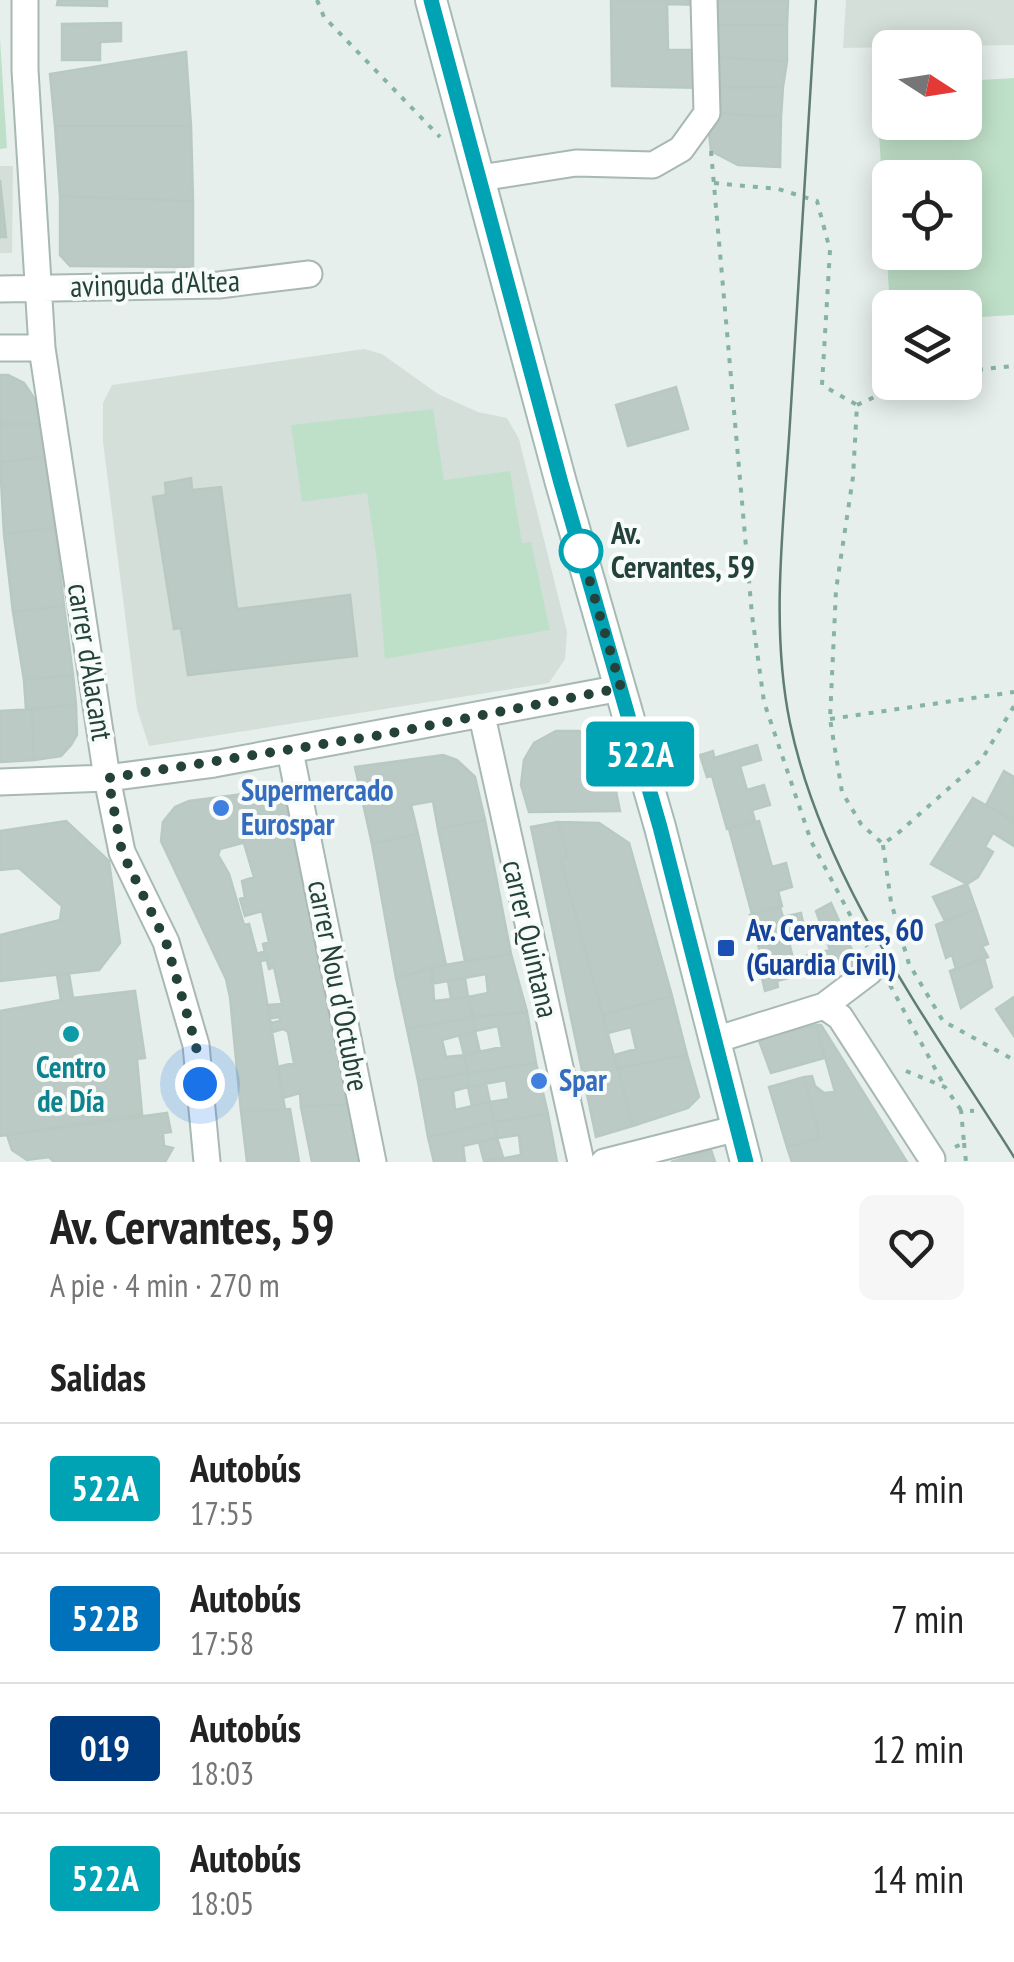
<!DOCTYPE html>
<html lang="es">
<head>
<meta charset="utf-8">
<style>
	:root { --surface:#fff; --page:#f6f6f6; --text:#222; --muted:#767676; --line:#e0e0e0 }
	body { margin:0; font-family:"PT Sans Narrow",sans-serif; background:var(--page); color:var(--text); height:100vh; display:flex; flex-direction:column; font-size:38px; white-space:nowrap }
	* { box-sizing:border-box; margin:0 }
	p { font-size:32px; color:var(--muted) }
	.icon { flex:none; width:55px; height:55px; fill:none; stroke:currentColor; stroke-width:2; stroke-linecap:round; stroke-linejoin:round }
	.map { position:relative; height:1162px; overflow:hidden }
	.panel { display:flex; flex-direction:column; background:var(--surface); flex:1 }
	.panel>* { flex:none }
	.badge { padding:0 20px; border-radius:8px; font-size:35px; line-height:65px }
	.needle { width:65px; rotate:102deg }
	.buttons { position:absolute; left:872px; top:30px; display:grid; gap:20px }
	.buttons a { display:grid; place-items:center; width:110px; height:110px; border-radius:15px; background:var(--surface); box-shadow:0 5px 25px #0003; font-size:50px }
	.you { position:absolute; width:50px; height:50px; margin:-25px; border:8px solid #fff; border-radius:50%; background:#1a73e8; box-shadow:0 0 0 15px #1a73e833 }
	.map>.badge { position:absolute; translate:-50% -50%; box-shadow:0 0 0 5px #fff }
	h2 { padding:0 50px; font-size:38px; line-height:90px }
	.round { display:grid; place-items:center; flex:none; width:105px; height:105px; border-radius:15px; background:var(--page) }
	.headline { display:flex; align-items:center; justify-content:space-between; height:170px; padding:0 50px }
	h1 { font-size:48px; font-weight:800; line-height:75px }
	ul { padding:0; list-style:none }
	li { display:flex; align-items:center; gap:30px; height:130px; padding:0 50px; border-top:2px solid var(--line) }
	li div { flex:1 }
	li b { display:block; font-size:38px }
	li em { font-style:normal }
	li .badge { min-width:110px; font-weight:700; text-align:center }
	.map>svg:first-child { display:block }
</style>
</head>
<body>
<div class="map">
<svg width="1014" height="1162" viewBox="0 0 1014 1162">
	<rect width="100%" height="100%" fill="#e6efeb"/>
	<path fill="#d4dfda" d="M846 0H1014V45L843 48Z
		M0 166H13L12 253H0Z
		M364 349 382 354 438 394 478 412 507 418 519 439 567 632 565 659 549 683 149 746 137 709 103 442V403L112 385Z"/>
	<path fill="#bfe0c8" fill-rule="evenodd" d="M0 39 7 148 0 149Z
		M1014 78V315L965 318V308L890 307 876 87 890 86V122H965V81ZM890 178H965V252H890Z
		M433 409 444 480 510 471 522 543 531 542 550 630 385 659 377 562 367 493 302 502 291 425Z"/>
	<path fill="#bbcac4" stroke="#b8c9c2" stroke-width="2.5" d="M58 0H107V6L57 5Z
		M611 0H704V5L667 4 668 50H705L706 88 612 86Z
		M704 0H788L787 25H705Z
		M121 23V41L100 42V60H62V24Z
		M705 25H787V61L705 57Z
		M186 52 191 126H55L50 74Z
		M705 57 787 61 783 87 706 88Z
		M783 87 781 117 707 113 706 88Z
		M707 113 781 117 780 167 738 165 711 151Z
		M55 126H191L193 201 60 196Z
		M0 180 6 237H0Z
		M60 196 193 201V267L70 266 60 255Z
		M0 375H8L24 383 38 404 43 424H0Z
		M676 387 688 429 628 446 616 405Z
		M0 424H43L46 457 0 462Z
		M46 457 55 528 4 534 0 462Z
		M191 478 192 490 221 487 237 609 350 595 357 656 188 675 181 628 174 629 153 497 166 495 165 483Z
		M55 528 64 606 13 612 4 534Z
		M64 606 73 675 24 680 13 612Z
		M73 675 76 705 26 710 24 680Z
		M76 705 77 735 71 745 61 756 34 760 32 709Z
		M32 709 34 760 0 762V711Z
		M556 731H579L599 743 610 763 620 811 529 812 521 785 524 760 534 743Z
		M757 745 761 760 740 766 747 790 764 785 770 805 752 810 755 821 727 829 712 776 707 777 700 755 713 751 714 758Z
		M443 755 457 760 475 777 485 820 438 829 433 801 411 805 418 834 372 844 355 767Z
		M1004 771 1014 777V821L986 805Z
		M283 789 349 1104 301 1107 300 1093 283 1098 277 1067 294 1063 288 1032 283 1029 273 1032 271 1023 280 1021V1017L272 1018 269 1005 282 1004 274 967 269 969 263 944 269 942 262 911 245 916 240 899 245 897 242 881 254 877 240 830 249 828 244 794Z
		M244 794 249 828 240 830 242 843 220 849 218 855 229 874 244 925 249 924 257 954 265 951 267 960 260 961 285 1109 241 1111 230 997 226 979 161 841 163 822 175 807 189 801Z
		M973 798 1014 821V846L993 833 985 847 993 852 978 877 967 884 931 864Z
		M485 820 511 954 465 961 438 829Z
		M66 821 109 861 120 943 99 970 0 981V935L60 920 62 906 19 868 0 870V831Z
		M759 821 772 867 786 863 792 887 778 891 782 906 752 914 729 829Z
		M558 822 567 857 560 858 633 1126 596 1137 531 827Z
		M558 822 599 823 629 843 672 996 603 1015 560 858 567 857Z
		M418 834 446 965 396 978 372 844Z
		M967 884 976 909 945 921 933 897Z
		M831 903 853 952 858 951 862 963 849 968 847 962 777 981 778 987 765 991 760 968 764 967 750 915 780 907 783 917 801 913 805 933 788 937 793 959 830 950 816 911Z
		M976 909 988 944 982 946 988 957 956 969 952 955 946 958 936 925Z
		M511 954 527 1012 473 1017 468 997 488 993 486 974 431 984 432 967Z
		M984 958 992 987 961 1008 950 971Z
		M432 967 434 1001 468 997 473 1017 407 1029 396 978Z
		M69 974 73 998 135 991 145 1058 137 1059 142 1114 0 1136V1011L61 1000 57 975Z
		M465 978 468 997 451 999 448 981Z
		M672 996 687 1055 618 1068 614 1055 636 1049 631 1027 608 1033 603 1015Z
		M1014 997V1036L996 1009Z
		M527 1012 536 1063 468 1073 464 1055 502 1047 498 1026 475 1031 473 1017Z
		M473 1017 475 1031 442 1040 446 1057 464 1055 468 1073 418 1081 407 1029Z
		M816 1025 824 1058 771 1073 758 1038Z
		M816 1025H821L907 1162H792L787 1147 820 1138 804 1077 812 1076 815 1086 824 1093 835 1092Z
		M475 1031 480 1052 464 1055 459 1035Z
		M687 1055 699 1097 688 1108 633 1126 618 1068Z
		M536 1063 548 1114 494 1122 490 1102 509 1099 506 1080 468 1087V1073Z
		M468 1073V1087L453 1091 455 1110 490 1102 494 1122 428 1137 418 1081Z
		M804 1077 820 1138 787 1147 769 1087Z
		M486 1084 490 1102 472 1106 468 1087Z
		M349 1104 360 1162H312L301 1107Z
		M290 1109 299 1162H247L241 1111Z
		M167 1113 171 1132 163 1133 164 1146 173 1148 165 1162H54L49 1157 27 1160 12 1150 7 1135Z
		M548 1114 557 1162H485L521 1155 519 1135 497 1138 494 1122Z
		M494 1122 497 1138 463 1146 465 1162H434L428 1137Z
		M497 1138 503 1157 484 1161 479 1142Z
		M711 1150 715 1162H671Z"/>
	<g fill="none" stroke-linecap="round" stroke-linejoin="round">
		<g stroke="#a8b8b2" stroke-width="29">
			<path id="minor" d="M25 0V70L42 348 107 778 122 852 166 942 196 1045 207 1162
				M480 178 576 163 653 165 681 149 707 113 704 0
				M0 289 219 285 309 274
				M0 348H42
				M482 716 581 1162
				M290 751 373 1162
				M0 782 107 778 214 764 621 688
				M824 1006 869 972
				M715 1040 824 1006 840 1017 932 1159
				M604 1162 738 1128"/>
		</g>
		<g stroke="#a4bbb3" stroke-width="34">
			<path id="secondary" d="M431 0 561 483 660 827 746 1162"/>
		</g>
		<path stroke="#86b3a5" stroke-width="4" stroke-dasharray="5 8" stroke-linecap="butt" d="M317 0 324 17 440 137
			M711 151 752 615 764 702 811 841 867 947
			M714 183 778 189 817 201 830 250 822 385 857 405 853 477 836 590 830 719 842 792 861 824 883 844 897 834 982 759 1014 706
			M965 371 1014 366
			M857 405 907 382
			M830 719 1014 692
			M883 845 891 902 909 964 943 1021 1014 1060
			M890 985 945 1087
			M906 1071 945 1087 961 1110
			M964 1143 966 1162
			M955 1147 964 1143 961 1110 974 1111"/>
		<use href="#minor" stroke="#fff" stroke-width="25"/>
		<use href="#secondary" stroke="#fff" stroke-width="30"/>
		<path stroke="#5f7d75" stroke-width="2.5" d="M816 0C807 141 799 281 790 422 784 521 770 626 790 723 822 879 931 1025 1014 1157"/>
	</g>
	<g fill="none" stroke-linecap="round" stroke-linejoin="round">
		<g stroke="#fff" stroke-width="22">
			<path id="line" d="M431 0 561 483 660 827 746 1162"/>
		</g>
		<use href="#line" stroke="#00a3b4" stroke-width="15"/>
		<path stroke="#24423a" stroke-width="10" stroke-dasharray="0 18" d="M200 1084 196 1045 166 942 122 852 108 778 381 735 621 688 581 551"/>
	</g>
	<circle fill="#fff" stroke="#00a3b4" stroke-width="5" cx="581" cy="551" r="20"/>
	<g fill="#3f7fe0" stroke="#f7fbf9" stroke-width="4">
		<circle cx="221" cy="808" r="10"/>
		<circle cx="539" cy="1081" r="10"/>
	</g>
	<rect fill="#1a4fb4" stroke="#f7fbf9" stroke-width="4" x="716" y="938" width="20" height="20" rx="5"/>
	<circle fill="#0f9aa8" stroke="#f7fbf9" stroke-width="4" cx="71" cy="1034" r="10"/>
	<g text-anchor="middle" stroke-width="8" stroke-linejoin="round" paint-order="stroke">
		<g font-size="30" fill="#24423a" stroke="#f7fbf9">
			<text transform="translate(155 284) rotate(-2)" y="10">avinguda d'Altea</text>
			<text transform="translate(90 662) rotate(81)" y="10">carrer d'Alacant</text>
			<text transform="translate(530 939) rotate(77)" y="10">carrer Quintana</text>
			<text transform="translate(338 986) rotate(79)" y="10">carrer Nou d'Octubre</text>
		</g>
		<g font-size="30" font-weight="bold" fill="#24423a" stroke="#f7fbf9" text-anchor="start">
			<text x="611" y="544">Av.<tspan x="611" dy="34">Cervantes, 59</tspan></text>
		</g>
		<g font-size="30" font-weight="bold" fill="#366cbe" stroke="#f7fbf9" text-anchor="start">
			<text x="241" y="801">Supermercado<tspan x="241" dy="34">Eurospar</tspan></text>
			<text x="559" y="1091">Spar</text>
		</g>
		<g font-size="30" font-weight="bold" fill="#164399" stroke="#f7fbf9" text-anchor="start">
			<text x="746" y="941">Av. Cervantes, 60<tspan x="746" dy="34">(Guardia Civil)</tspan></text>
		</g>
		<g font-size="30" font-weight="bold" fill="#0d838f" stroke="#f7fbf9">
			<text x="71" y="1078">Centro<tspan x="71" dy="34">de Día</tspan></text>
		</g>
	</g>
</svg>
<div class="buttons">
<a><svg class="needle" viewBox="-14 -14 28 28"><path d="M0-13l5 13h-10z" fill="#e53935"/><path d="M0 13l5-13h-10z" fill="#767676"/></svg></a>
<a><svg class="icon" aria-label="locate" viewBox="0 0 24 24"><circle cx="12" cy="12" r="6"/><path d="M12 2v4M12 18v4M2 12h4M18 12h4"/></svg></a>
<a><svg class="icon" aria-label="layers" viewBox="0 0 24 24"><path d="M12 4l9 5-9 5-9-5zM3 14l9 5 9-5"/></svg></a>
</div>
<div class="you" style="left:200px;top:1084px"></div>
<b class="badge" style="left:640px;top:754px;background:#00a3b4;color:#fff">522A</b>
</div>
<section class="panel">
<div class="headline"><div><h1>Av. Cervantes, 59</h1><p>A pie · 4 min · 270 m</p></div><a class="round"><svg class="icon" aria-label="heart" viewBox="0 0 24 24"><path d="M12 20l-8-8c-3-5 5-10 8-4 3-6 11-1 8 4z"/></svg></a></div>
<h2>Salidas</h2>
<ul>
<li><span class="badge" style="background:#00a3b4;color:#fff">522A</span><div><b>Autobús</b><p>17:55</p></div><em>4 min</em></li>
<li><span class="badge" style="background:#0072bc;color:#fff">522B</span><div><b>Autobús</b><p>17:58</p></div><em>7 min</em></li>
<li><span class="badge" style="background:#003b80;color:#fff">019</span><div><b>Autobús</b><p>18:03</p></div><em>12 min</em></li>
<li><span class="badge" style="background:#00a3b4;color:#fff">522A</span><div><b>Autobús</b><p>18:05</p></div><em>14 min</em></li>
</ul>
</section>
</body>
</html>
